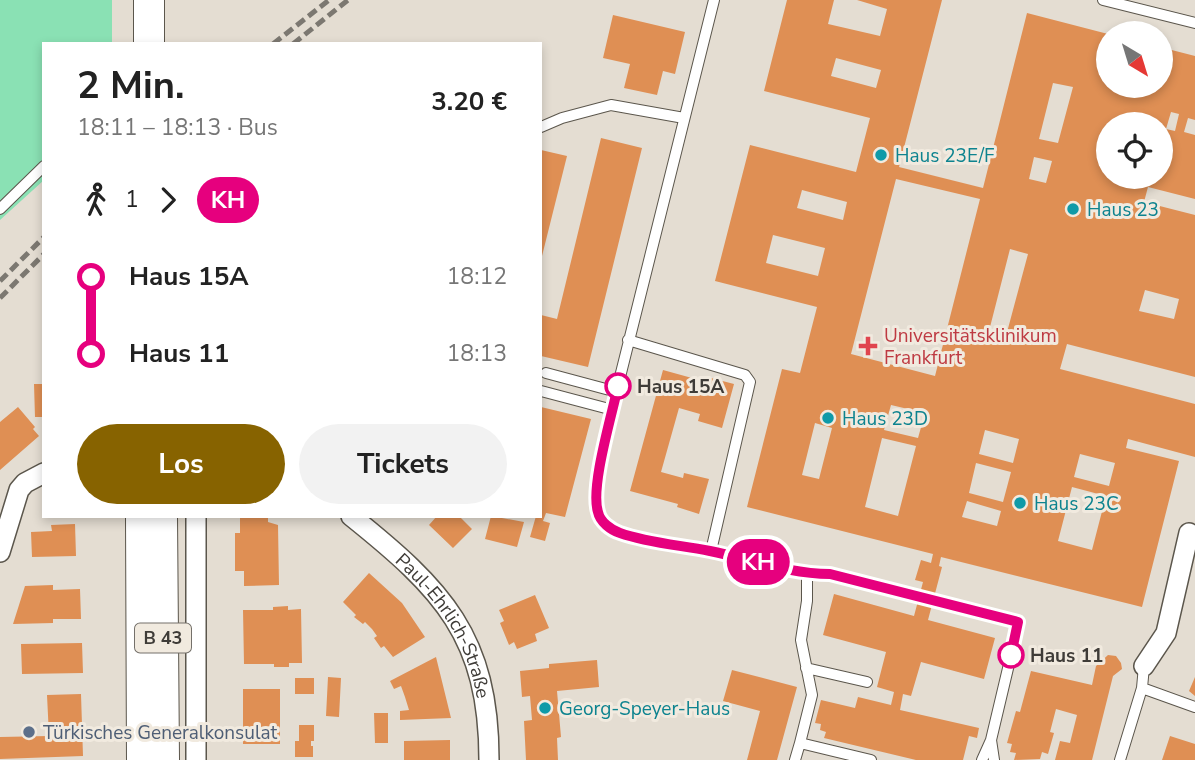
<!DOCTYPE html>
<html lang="de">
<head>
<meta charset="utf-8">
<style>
	:root { --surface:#fff; --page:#f2f2f2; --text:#222; --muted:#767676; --accent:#876300 }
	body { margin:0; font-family:"Nunito Sans",sans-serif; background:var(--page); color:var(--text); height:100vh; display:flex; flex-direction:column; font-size:26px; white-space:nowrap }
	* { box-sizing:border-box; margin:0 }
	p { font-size:23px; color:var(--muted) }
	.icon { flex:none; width:38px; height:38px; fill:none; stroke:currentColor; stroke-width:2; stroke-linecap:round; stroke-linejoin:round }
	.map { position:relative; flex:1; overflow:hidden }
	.sheet { position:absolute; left:42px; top:42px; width:500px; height:476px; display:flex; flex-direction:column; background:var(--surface); border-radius:0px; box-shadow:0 4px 10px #0003 }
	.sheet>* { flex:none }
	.badge { padding:0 14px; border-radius:23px; font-size:24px; line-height:46px }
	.needle { width:46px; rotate:142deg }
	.buttons { position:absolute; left:1096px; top:21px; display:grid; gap:14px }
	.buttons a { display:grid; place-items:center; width:77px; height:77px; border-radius:50%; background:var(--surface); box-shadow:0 4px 10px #0003; font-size:35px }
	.map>.badge { position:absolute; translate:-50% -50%; box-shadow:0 0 0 4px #fff }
	.legs { display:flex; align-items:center; gap:10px; height:77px; padding:0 35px; font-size:23px }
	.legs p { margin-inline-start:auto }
	.head { display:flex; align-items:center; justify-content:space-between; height:119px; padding:0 35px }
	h1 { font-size:38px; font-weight:700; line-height:52px }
	.button { display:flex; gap:14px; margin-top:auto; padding:14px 35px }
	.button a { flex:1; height:80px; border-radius:42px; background:var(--accent); color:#fff; font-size:28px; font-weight:700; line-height:80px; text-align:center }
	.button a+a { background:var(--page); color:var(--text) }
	ul { padding:0 35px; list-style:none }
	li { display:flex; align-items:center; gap:24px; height:77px; font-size:26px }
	li i { display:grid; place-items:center; width:10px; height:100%; margin:0 9px; background:currentColor }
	li i::after { content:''; width:18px; height:18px; margin:-9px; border:5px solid; border-radius:50%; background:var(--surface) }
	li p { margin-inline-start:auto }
	li:first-child i { background:linear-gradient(#0000 50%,currentColor 0) }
	li:last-child i { background:linear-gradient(currentColor 50%,#0000 0) }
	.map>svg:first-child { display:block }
</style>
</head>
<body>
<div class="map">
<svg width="1195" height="760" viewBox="0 0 1195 760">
	<rect width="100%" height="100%" fill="#e4ddd2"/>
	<path fill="#8ae1b4" d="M0 0H112V44H44V180L0 220Z"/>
	<path fill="#df8f54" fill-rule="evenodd" d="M787 0H834L828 24 880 36 887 9 857 0H942L899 167 983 188 1027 13 1108 34V86H1160V47L1195 56V120L1188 118 1184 132 1195 135V199L1148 187 1144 202 1195 215V377L1067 344 1060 369 1195 404V457L1128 439 1126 448 1179 461 1142 607 941 557 939 566 942 567 928 620 995 638 984 679 921 662 911 696 903 694 900 710 979 728 977 738 969 736 963 760H916L824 738 826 732 820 730 821 724 815 723 821 700 855 708 858 697 891 705 894 692 877 687 886 652 823 635 834 594 914 616 923 582 915 580 921 560 931 563 933 554 747 507 782 369 800 373 817 307 715 281 750 145 856 172 870 118 764 91ZM836 58 881 70 876 88 831 76ZM1053 83 1073 87 1058 143 1039 139ZM1171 112 1179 114 1175 131 1166 129ZM1108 124H1160V177H1108ZM1034 157 1052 161 1046 183 1029 179ZM896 179 980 199 935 376 851 354ZM802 190 847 202 843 220 797 208ZM773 235 825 248 818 276 766 263ZM1010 249 1028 254 1006 336 989 331ZM1145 290 1179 299 1174 319 1139 311ZM891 405 925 413 918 438 884 430ZM815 423 832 428 819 479 802 475ZM985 430 1019 439 1013 463 979 454ZM882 438 916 446 898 516 865 507ZM1080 454 1115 463 1109 486 1074 477ZM976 463 1011 472 1003 502 969 493ZM1072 487 1106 496 1092 550 1058 541ZM967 501 1001 511 997 526 962 517Z
		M613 15 685 32 675 74 663 71 657 95 624 88 630 64 603 58Z
		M601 138 642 148 588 367 541 356V315L557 319Z
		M541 150 567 156 542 256H541Z
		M663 370 710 383 711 378 734 384 722 428 698 421 700 414 679 408 661 472 683 478 684 473 709 479 699 514 677 507 678 504 630 491Z
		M34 384H44V417H35Z
		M18 407 35 427 33 429 39 436 0 470V422Z
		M541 407 591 419 565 517 546 513 543 521 550 523 545 541 530 537 536 516H541Z
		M240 516H268V522L278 525 279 585 244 586V571H235V533H240Z
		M437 516H459L472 529 453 548 429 525Z
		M491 516 524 522 517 547 485 539Z
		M75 524 76 556 32 557 31 532 52 531 51 525Z
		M369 573 402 603 425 637 393 657 384 646 381 648 374 638 377 636 372 629 365 622 363 624 354 617 356 615 343 602Z
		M53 585V590L80 589 81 619H53V623L13 624 25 586Z
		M535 595 549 628 535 634 537 641 517 649 514 642 509 645 500 623 504 621 499 610Z
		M288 606V610L301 609 302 663H289V667H274V664H244L243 610H273V607Z
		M82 643 83 673 22 674 21 644Z
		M1108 655 1116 656 1121 663 1122 669 1113 676 1092 760H1055L1060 741 1070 743 1077 715 1056 709 1050 732 1054 733 1048 754 1042 752 1040 759 1014 760 1016 753 1010 752 1012 744 1007 743 1016 711 1020 712 1031 671 1092 685 1096 666Z
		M436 657 451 718 400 720V711L409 710 405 697 401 686 394 689 390 681Z
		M597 660 599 687 557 691 561 737 557 738 558 760H526L524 721 532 720 530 696 522 697 520 671 549 668V664Z
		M732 670 797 687 777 760H747L760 711 723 701Z
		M328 677 341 678 339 717 326 716Z
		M1195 677V696L1189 691Z
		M295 678H314V694H295Z
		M243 689H280V744H243Z
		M81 694 83 756 0 759V737L49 736 47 695Z
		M374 713H388V743H375Z
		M299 725H314V741H311V746H313V757H295V741H299Z
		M1170 736 1195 744V760H1162Z
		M450 740V760H404V741Z"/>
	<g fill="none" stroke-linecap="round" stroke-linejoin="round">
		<g stroke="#5b564c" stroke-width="12">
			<path id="lane" d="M714 0 618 385 599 469 596 501 598 514 607 526 618 533 635 537 711 551 807 574H830L919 596
				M1103 0 1195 23
				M541 127 562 118 611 105 684 118
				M0 209 44 166
				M628 340 745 375 750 382 711 551
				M546 373 617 392
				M541 391 613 410
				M807 574V601L801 640 812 695 800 743 871 760
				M933 600 1019 622 991 740 994 760
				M806 668 867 682
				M1142 688 1195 707
				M795 760 800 743
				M982 760 991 740
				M1120 760 1142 688 1144 666"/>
		</g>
		<g stroke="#5b564c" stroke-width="22">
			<g id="street">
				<path id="s1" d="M351 516C442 589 489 636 489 760"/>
				<path d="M0 552 19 490 25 483 44 473"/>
				<path d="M1144 666 1166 633 1189 533"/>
				<path d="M196 760V516"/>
			</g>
		</g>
		<g stroke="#5b564c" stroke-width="32">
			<path id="primary" d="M149 0V44
				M141 516 142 760
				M162 516 164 760"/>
		</g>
		<use href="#lane" stroke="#fff" stroke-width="10"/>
		<use href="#street" stroke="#fff" stroke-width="19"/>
		<use href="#primary" stroke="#fff" stroke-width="30"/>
		<path stroke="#7c7871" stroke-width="5" stroke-dasharray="10 5" stroke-linecap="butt" d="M273 44 329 0
			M293 44 348 0
			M0 281 44 237
			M0 298 44 254"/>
	</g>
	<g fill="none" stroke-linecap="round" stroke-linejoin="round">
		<g stroke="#fff" stroke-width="16">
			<path id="line-1" d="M618 386C612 415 590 487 598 512 600 522 611 530 620 533 648 543 680 545 710 551 750 559 789 574 830 574L1018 622 1011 655"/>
		</g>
		<use href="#line-1" stroke="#e6007e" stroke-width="10"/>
	</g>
	<g fill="#0f9aa8" stroke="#f1eadf" stroke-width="2.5">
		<circle cx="881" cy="155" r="7"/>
		<circle cx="1073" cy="209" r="7"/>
		<circle cx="828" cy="418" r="7"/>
		<circle cx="1020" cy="503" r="7"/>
		<circle cx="545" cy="708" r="7"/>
	</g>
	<path fill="#e0444e" stroke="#f1eadf" stroke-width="2.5" d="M864.5 335.5h7v7h7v7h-7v7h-7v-7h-7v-7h7z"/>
	<g fill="#fff" stroke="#e6007e" stroke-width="3.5">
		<circle cx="618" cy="386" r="12"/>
		<circle cx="1011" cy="655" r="12"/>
	</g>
	<circle fill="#5c6f8a" stroke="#f1eadf" stroke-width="2.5" cx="29" cy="732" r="7"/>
	<g text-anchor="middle" stroke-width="6" stroke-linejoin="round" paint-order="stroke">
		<rect fill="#f1eadf" stroke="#74706a" stroke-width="2" x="135" y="623.5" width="56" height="29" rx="5"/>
		<g font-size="18" font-weight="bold" fill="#3f3c38">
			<text x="163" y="644">B 43</text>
		</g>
		<g font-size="19" fill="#0d838f" stroke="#f1eadf" text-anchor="start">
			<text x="895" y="162">Haus 23E/F</text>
			<text x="1087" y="216">Haus 23</text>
			<text x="842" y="425">Haus 23D</text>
			<text x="1034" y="510">Haus 23C</text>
			<text x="559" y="715">Georg-Speyer-Haus</text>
		</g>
		<g font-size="19" fill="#be3a42" stroke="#f1eadf" text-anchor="start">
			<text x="884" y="342">Universitätsklinikum<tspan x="884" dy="22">Frankfurt</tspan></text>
		</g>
		<g font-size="19" font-weight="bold" fill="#3f3c38" stroke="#f1eadf" text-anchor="start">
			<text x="637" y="393">Haus 15A</text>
			<text x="1030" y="662">Haus 11</text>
		</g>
		<g font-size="19" fill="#3f3c38" stroke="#f1eadf">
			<text dy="7" stroke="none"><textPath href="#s1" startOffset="147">Paul-Ehrlich-Straße</textPath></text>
		</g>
		<g font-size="19" fill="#4e5e75" stroke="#f1eadf" text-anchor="start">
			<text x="43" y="739">Türkisches Generalkonsulat</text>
		</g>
	</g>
</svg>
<div class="buttons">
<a><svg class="needle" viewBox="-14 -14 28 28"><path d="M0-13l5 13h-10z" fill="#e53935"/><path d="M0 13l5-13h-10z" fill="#767676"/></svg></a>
<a><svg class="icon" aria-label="locate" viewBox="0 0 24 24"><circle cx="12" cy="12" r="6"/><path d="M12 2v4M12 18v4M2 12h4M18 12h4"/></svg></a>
</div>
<b class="badge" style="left:758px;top:562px;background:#e6007e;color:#fff">KH</b>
<section class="sheet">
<div class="head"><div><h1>2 Min.</h1><p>18:11 – 18:13 · Bus</p></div><b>3.20 €</b></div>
<div class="legs"><svg class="icon" aria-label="walk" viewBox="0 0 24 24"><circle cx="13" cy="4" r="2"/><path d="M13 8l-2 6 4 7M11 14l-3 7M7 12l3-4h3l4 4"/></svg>1<svg class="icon" aria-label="forward" viewBox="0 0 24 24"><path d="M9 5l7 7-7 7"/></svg><b class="badge" style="background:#e6007e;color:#fff">KH</b></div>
<ul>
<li><i style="color:#e6007e"></i><b>Haus 15A</b><p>18:12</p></li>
<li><i style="color:#e6007e"></i><b>Haus 11</b><p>18:13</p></li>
</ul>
<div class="button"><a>Los</a><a>Tickets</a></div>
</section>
</div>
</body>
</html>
